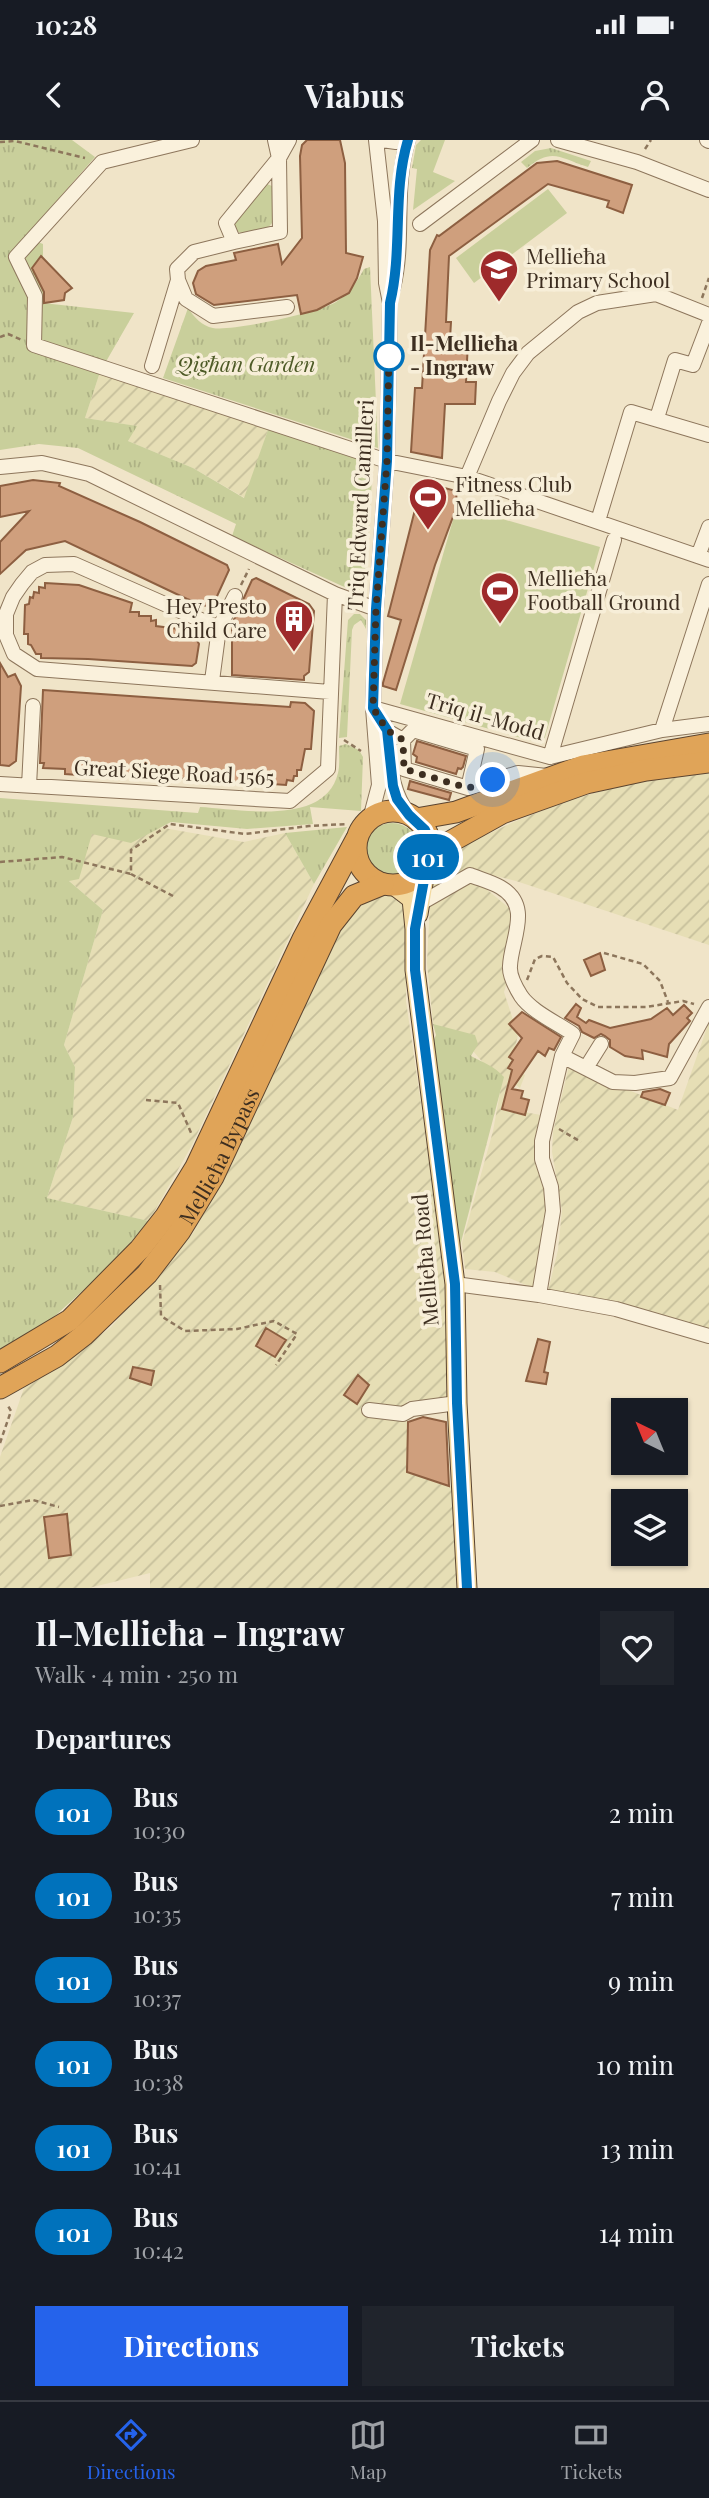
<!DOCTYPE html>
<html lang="en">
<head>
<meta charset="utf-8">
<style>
	:root { --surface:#171b24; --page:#20242c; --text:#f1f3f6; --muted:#9ea1a6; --line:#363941; --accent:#2563eb }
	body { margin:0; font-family:"Playfair Display",serif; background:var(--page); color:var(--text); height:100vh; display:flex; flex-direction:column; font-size:26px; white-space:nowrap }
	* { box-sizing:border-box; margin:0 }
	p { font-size:23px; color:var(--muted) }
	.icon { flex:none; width:38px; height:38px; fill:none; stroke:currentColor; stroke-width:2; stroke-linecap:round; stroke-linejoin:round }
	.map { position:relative; height:1448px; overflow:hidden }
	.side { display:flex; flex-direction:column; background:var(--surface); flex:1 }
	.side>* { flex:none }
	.badge { padding:0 14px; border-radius:23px; font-size:24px; line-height:46px }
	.needle { width:46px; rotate:317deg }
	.controls { position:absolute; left:611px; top:1258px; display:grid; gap:14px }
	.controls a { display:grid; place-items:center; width:77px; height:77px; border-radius:0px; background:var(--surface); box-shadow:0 2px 5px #0004; font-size:35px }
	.you { position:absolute; width:35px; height:35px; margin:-18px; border:5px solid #fff; border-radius:50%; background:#1a73e8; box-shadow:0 0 0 10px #1a73e833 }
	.map>.badge { position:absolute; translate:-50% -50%; box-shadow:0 0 0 4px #fff }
	h2 { padding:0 35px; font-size:26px; line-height:63px }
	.round { display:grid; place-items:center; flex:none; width:74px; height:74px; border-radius:0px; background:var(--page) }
	.headline { display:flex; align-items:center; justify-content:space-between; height:119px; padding:0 35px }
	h1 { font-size:33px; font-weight:700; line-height:52px }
	.primary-button { display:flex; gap:14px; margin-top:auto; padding:14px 35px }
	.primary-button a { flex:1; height:80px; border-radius:0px; background:var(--accent); color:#fff; font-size:28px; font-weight:700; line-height:80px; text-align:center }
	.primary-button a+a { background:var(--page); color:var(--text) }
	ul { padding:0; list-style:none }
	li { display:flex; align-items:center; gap:21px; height:84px; padding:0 35px }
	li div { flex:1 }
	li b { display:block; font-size:26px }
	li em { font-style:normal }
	li .badge { min-width:77px; font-weight:700; text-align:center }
	.status { display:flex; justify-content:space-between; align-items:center; height:49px; padding:0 35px; background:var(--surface); direction:ltr }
	.status svg { height:19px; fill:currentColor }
	header { display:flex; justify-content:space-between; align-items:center; height:91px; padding:0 35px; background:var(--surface); font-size:32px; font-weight:700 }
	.dock { display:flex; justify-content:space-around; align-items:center; height:98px; border-top:2px solid var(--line); background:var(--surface); font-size:19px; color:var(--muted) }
	.dock a { display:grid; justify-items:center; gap:4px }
	.dock .current { color:var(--accent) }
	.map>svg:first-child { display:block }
</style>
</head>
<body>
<div class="status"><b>10:28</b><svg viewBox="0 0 49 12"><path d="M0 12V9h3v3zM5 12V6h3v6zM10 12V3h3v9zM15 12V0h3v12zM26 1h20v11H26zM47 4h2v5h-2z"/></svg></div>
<header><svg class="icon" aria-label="back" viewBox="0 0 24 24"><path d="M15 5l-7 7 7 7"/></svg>Viabus<svg class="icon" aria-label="person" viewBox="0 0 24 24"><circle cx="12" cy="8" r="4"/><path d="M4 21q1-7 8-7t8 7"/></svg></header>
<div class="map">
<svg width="709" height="1448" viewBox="0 0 709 1448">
	<defs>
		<pattern id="farmland-furrows" width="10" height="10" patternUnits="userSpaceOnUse" patternTransform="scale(1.75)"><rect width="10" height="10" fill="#e6deb5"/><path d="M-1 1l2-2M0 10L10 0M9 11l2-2" fill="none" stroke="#c6bf9b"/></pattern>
		<pattern id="grass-tufts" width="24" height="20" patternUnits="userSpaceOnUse" patternTransform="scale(1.75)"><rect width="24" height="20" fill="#c9cf9b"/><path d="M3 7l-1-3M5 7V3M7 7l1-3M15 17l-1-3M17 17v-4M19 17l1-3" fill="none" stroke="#aeb285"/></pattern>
	</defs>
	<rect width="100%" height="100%" fill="#f0e4c8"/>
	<path fill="url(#farmland-furrows)" d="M100 232 269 287 245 358 193 328 128 301 136 286 85 278Z
		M709 630V805L516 741 471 730 432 751 431 741 438 725 456 709 516 681 572 659 659 636Z
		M135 683 244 702 285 693 314 744 192 1005 149 1081 47 1058 73 977 75 927 64 905 103 770 68 740 92 693Z
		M473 738 515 773 509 836 504 852 518 895 511 925 525 935 520 948 513 943 507 969 541 975V1001L551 1066 543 1117 533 1148 495 1132 465 1129 462 1103 493 991 503 936 485 925 473 911 433 884 427 823 430 763Z
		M385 754 394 756 403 764 407 773 406 861 447 1142 446 1259 407 1261V1332L453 1347 460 1448H150V1433L89 1448H0V1317L24 1248 69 1220 111 1187 193 1093 236 1014 343 783 368 760Z
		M709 882V1191L548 1151 558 1110 562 1070 552 1012 553 992 569 926 678 970Z"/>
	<path fill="url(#grass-tufts)" d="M0 0H72L95 17 25 97 43 104V163L134 173 100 232 85 278 137 286 128 301 193 328 244 358 269 287 373 322 365 452 362 455 232 396 236 384 78 308 39 304 0 310Z
		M421 0H445L433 32 455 41 413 70 417 29 412 28 416 5Z
		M551 8 591 21 588 27C560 18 552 7 527 28L521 22 535 11Z
		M267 44 272 46 274 50C274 59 276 71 274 79 270 93 243 96 234 90L235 84 261 48Z
		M370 127 378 308 163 238 188 168C194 177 202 186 213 188 231 192 320 172 336 162 349 154 357 142 364 129Z
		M354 474H360L366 480V489L361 480 354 485 352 490 347 597 339 598 348 480Z
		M346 604 359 610 363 617 361 671 310 667 313 684 247 689 171 682 131 703 92 694 79 739 69 741 103 770 64 905 75 927 73 977 47 1058 149 1081 112 1124 44 1186 0 1209V658L198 673 200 667C240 669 325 687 338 633 340 625 339 614 339 606Z
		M364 711a28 28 0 1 1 56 0a28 28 0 1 1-56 0Z
		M347 687 314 744 285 693Z
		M433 884 475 895 478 904 471 916C484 923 494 926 504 937L460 1106 433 902 436 895Z"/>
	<path fill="#c9cf9b" d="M548 49 567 73 474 143 456 118Z
		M457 366 600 407 543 604 400 564Z"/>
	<path fill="#cf9f7d" stroke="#8d5f41" stroke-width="2" d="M307 0H340L345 23 346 113 363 117 357 138 349 153 317 170 301 174 297 155 214 165 196 154 193 143 198 131 206 126 236 120 234 113 278 104 282 124 302 98 300 16 302 5Z
		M557 21 632 45 623 73 607 67 609 61 548 44 449 116 446 182H451L450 199 468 201 466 242H476L475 264H445L442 318 411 312 415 248H422L430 110 437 95 439 96 537 23Z
		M41 116 72 148 65 153 64 160 44 163V152L32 128Z
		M33 340 60 343 59 346 140 382 227 425 229 430 213 465 209 467 187 459 65 401 26 410 0 434V402L29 371 0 377V346Z
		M422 342 456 351 457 366 435 425 396 550 383 546V543L401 480 388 476Z
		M256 438 309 464 314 471 309 532 304 536V540L232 535V484L252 440Z
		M45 443 79 445 132 463 130 472H139V476H151V481L156 480V486L179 489 195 497 199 504 196 523 192 526 88 519 41 518V514H36L31 505 28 504V494H24L25 465 29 464 30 457 33 458 34 452 39 453V447L45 448Z
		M0 523 8 537 15 534 21 546 16 621 9 626 0 625Z
		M43 550 290 567 291 562 305 563 314 571 311 609H305L301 630H297V636H294L293 641 287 640 286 645 78 631V635L65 634V629L43 628 44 623H40Z
		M417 601 466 616 463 627 461 629 458 628 456 634 416 622 417 617 413 614Z
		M410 641 451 653 449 660 408 649Z
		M600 813 605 830 591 836 584 820Z
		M576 864 581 868 577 877 586 883 589 880 610 888 651 879 667 868 673 875 684 865 692 873 687 878 690 881 669 904 667 917 642 910 643 919 625 916 610 907V900L605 896 601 894 594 898 582 892 579 886 565 878Z
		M522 872 561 897 554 910 549 908 545 916 538 911 512 949 523 951 521 958 529 960 525 975 502 969 512 930 508 928 513 920 509 917 522 898 509 884Z
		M660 949 670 953 665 965 641 957 643 952Z
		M266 1188 286 1200 275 1217 256 1206Z
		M538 1199 550 1202 544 1232 548 1233 546 1244 526 1241Z
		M133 1227 154 1231 151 1245 130 1238Z
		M358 1235 369 1245 357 1264 344 1255Z
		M423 1277 446 1282 449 1346 407 1332 408 1282Z
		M67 1374 71 1415 49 1418 44 1377Z"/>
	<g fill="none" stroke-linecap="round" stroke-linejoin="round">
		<g stroke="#8d765c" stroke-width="16">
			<path id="minor" d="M192 0 102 22 16 117 35 156 34 205 387 321 467 337 709 420
				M275 0 279 18 280 92 234 102 226 83 279 18 289 0
				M382 0 396 2 404 0
				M558 0 637 22 709 50
				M707 0 709 1
				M420 84 532 0
				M178 140 186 159 213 176 287 167
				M393 148C405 100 393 49 408 0
				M152 226 178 140 177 129 194 112 234 102
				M657 278 675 220 693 225 709 183
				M0 327 42 323 89 334 335 454 328 629 290 661 0 644
				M467 337 499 261 513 233 528 213 578 172 597 163 656 154 709 175
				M598 381 631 272 709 295
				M698 416 709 387
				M335 454 376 469
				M219 488 235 456
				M212 541 219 488 74 424 45 425 32 432 22 444 13 457 6 474V495L14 514 37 529 330 552
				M373 568 550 617 662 590 709 584
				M383 584 387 591C391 623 389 648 409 675
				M662 590 709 444
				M387 591 403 600 413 590 477 609 468 648
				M403 600 404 629 468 648 518 633 547 636
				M550 617 614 400
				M29 646 33 566
				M370 679 379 645 373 568 376 469 387 321 390 163 386 143 385 81 376 0
				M421 763 470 735C480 739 491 742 500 747 533 766 511 799 510 826 509 836 516 848 521 856 531 871 557 883 573 894L562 916
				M586 928 601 904
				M455 1144 539 1155 616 1169 709 1196
				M539 1155 553 1071 551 1047 542 1019V1001L562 916 613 942 635 943 670 938 709 867
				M369 1270 403 1274 412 1269 457 1263"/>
		</g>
		<g stroke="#5b4430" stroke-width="21">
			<path id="major" d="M395 746 412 759 415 789V830L455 1144 457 1263 467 1448
				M418 774 426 725"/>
		</g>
		<g stroke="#5b4430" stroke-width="23">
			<g id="highway">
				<circle cx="393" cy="708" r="37"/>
				<path d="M416 679 456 672 583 626 709 604"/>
				<path d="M430 713 502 673 586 643 646 630 709 622"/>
				<path d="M0 1222 70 1180 140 1109 166 1076 196 1027 303 799 356 700"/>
				<path id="s1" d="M0 1248 57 1216 84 1195 147 1134 180 1091 213 1037 331 785 354 756 383 744"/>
			</g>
		</g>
		<path stroke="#8d765c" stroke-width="2.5" stroke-dasharray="5 3.5" stroke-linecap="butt" d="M0 2 15 1 85 18
			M645 9 651 0
			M702 158 709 138
			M0 197 8 194 22 200
			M241 445 249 429
			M344 600 361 611
			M0 722 62 717 131 734
			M173 756 131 734V710L170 684 245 694 309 686 347 684
			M604 813 643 824 660 841 668 862
			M527 840 535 819 542 816 553 817 567 843 582 859 598 867H646L683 861 694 864
			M146 960 178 963 192 995
			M559 989 581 1002
			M160 1145 161 1176 185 1191 237 1189 274 1181 297 1194 276 1225
			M0 1303 11 1271 7 1264
			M0 1366 33 1360 59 1367"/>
		<use href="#minor" stroke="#faf1dc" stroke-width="14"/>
		<use href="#major" stroke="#f3d9a0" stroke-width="19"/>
		<use href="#highway" stroke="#e0a458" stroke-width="21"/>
	</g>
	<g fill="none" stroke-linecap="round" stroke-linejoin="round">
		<g stroke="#fff" stroke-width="16">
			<path id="line" d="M408 0C392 52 403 110 390 163L387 321 376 469 373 568 387 590 393 646 397 659 409 675 425 690 429 699V713L415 789V830L455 1144 457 1263 467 1448"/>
		</g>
		<use href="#line" stroke="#0072bc" stroke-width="10"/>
		<path stroke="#3d2e20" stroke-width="7" stroke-dasharray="0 12.6" d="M389 216V212L387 321 376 469 373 568 387 590 403 600 404 629 468 648 493 640"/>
	</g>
	<defs>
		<g id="school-pin" transform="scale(2.0125)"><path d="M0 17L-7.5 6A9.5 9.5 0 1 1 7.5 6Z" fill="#9e2a2b" stroke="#f7eed8"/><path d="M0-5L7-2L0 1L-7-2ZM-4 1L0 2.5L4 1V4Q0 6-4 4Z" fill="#fff"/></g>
		<g id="stadium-pin" transform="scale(2.0125)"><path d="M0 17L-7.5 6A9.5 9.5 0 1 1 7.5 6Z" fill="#9e2a2b" stroke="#f7eed8"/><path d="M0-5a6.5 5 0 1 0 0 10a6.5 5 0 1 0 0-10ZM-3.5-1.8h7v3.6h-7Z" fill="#fff"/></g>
		<g id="building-pin" transform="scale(2.0125)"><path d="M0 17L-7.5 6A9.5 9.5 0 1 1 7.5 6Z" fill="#9e2a2b" stroke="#f7eed8"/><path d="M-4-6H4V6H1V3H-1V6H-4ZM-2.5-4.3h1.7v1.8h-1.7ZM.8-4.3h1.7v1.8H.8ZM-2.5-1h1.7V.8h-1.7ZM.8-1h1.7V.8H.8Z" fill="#fff"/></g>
	</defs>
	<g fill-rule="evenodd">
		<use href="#school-pin" x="499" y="129"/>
		<use href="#stadium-pin" x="428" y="357"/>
		<use href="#stadium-pin" x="500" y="451"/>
		<use href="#building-pin" x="294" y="479"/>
	</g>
	<circle fill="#fff" stroke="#0072bc" stroke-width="3.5" cx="389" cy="216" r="14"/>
	<g text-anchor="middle" stroke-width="7" stroke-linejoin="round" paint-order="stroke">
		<g font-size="21" fill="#3d2e20" stroke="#f7eed8" text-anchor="start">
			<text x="526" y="124">Mellieħa<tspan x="526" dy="24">Primary School</tspan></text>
			<text x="455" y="352">Fitness Club<tspan x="455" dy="24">Mellieħa</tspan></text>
			<text x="527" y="446">Mellieħa<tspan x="527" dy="24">Football Ground</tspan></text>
			<text x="267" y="474" text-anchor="end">Hey Presto<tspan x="267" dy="24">Child Care</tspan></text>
		</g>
		<g font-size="21" font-weight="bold" fill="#3d2e20" stroke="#f7eed8" text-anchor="start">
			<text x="410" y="211">Il-Mellieħa<tspan x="410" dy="24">- Ingraw</tspan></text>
		</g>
		<g font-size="21" font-style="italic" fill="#4d5a26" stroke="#f7eed8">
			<text x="246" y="232">Qigħan Garden</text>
		</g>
		<g font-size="21" fill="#3d2e20" stroke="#f7eed8">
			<text transform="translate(361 365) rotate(-87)" y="7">Triq Edward Camilleri</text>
			<text transform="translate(485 577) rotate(16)" y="7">Triq il-Modd</text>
			<text transform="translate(174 633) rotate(3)" y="7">Great Siege Road 1565</text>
			<text dy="7" stroke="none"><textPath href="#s1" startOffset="326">Mellieħa Bypass</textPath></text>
			<text transform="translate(426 1120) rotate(-95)" y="7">Mellieħa Road</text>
		</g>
	</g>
</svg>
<div class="controls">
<a><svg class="needle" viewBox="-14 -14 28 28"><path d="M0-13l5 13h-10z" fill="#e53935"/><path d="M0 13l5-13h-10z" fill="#9ea1a6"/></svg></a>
<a><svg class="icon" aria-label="layers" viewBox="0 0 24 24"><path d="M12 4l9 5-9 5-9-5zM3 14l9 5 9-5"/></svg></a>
</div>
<div class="you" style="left:493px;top:640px"></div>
<b class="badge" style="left:428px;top:717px;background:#0072bc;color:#fff">101</b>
</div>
<section class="side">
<div class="headline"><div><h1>Il-Mellieħa - Ingraw</h1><p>Walk · 4 min · 250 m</p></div><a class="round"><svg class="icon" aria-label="heart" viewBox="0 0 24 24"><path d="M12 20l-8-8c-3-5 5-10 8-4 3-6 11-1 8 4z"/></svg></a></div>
<h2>Departures</h2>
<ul>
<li><span class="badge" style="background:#0072bc;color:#fff">101</span><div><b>Bus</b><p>10:30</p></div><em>2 min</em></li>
<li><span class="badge" style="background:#0072bc;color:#fff">101</span><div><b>Bus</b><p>10:35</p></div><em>7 min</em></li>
<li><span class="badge" style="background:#0072bc;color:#fff">101</span><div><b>Bus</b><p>10:37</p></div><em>9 min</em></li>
<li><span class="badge" style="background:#0072bc;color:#fff">101</span><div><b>Bus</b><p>10:38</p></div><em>10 min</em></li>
<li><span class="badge" style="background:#0072bc;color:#fff">101</span><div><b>Bus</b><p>10:41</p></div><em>13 min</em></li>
<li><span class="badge" style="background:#0072bc;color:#fff">101</span><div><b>Bus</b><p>10:42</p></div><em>14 min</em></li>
</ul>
<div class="primary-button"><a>Directions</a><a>Tickets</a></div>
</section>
<nav class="dock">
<a class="current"><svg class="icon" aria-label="directions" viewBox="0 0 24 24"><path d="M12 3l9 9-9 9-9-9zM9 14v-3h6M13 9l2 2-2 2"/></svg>Directions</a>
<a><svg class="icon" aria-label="map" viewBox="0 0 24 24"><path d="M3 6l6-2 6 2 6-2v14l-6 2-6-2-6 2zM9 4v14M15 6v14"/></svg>Map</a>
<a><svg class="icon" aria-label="tickets" viewBox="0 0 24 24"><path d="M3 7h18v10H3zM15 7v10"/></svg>Tickets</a>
</nav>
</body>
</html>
